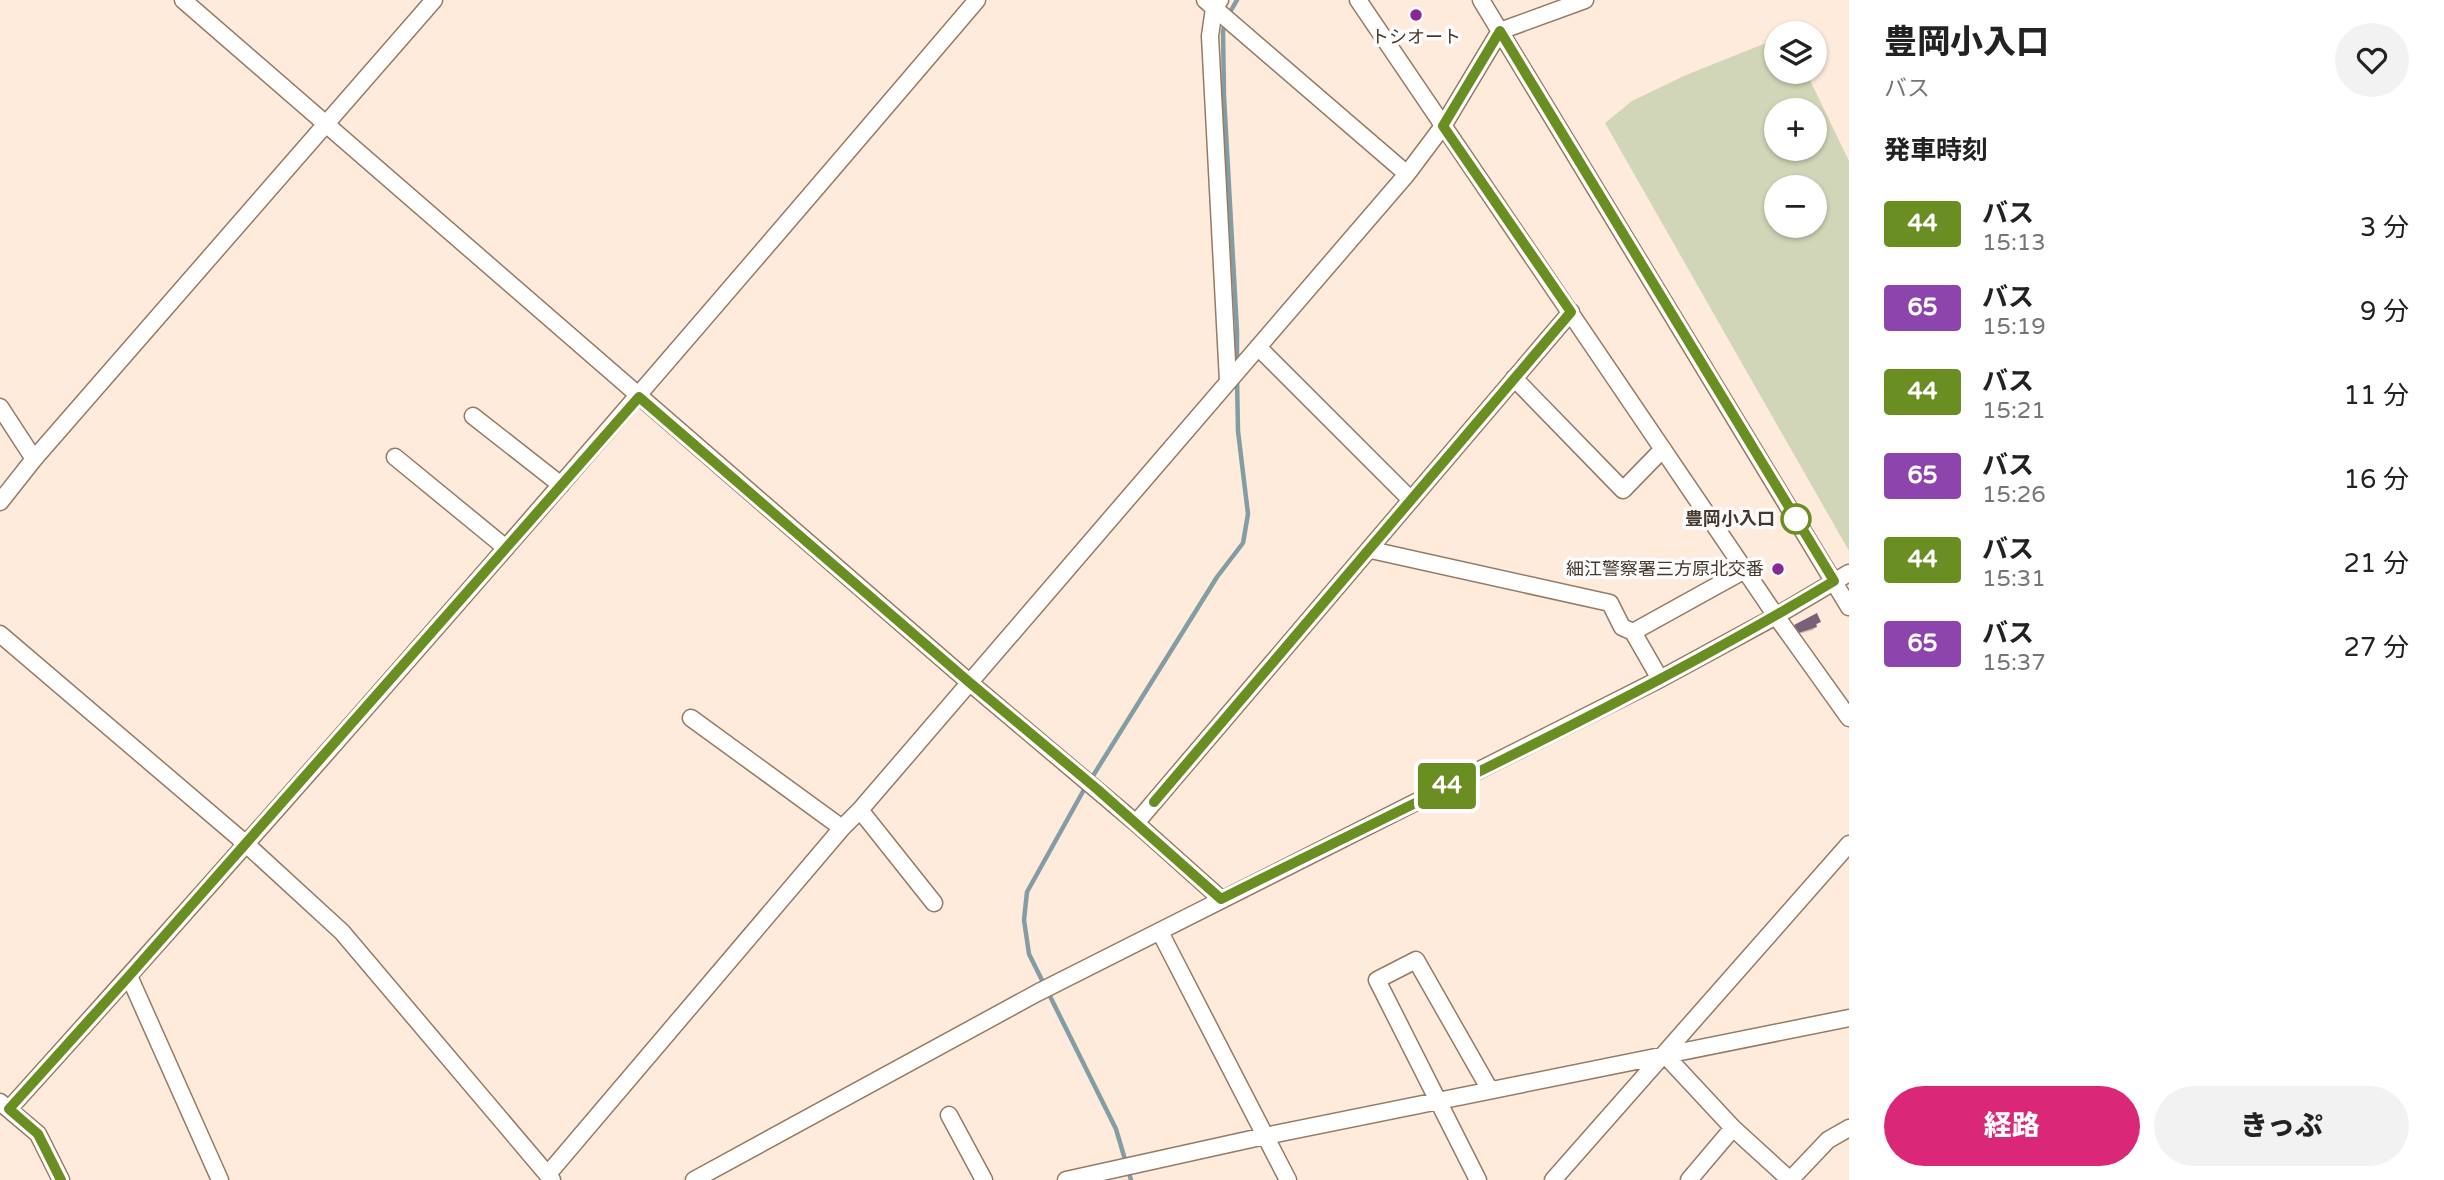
<!DOCTYPE html>
<html lang="ja">
<head>
<meta charset="utf-8">
<style>
	:root { --surface:#fff; --page:#f2f2f2; --text:#222; --muted:#767676; --accent:#db2777 }
	body { margin:0; font-family:"Varela Round","Noto Sans JP",sans-serif; background:var(--page); color:var(--text); height:100vh; display:flex; flex-direction:column; font-size:26px; white-space:nowrap }
	* { box-sizing:border-box; margin:0 }
	p { font-size:23px; color:var(--muted) }
	.icon { flex:none; width:38px; height:38px; fill:none; stroke:currentColor; stroke-width:2; stroke-linecap:round; stroke-linejoin:round }
	.map { position:relative; flex:1; overflow:hidden }
	.drawer { display:flex; flex-direction:column; background:var(--surface); width:595px }
	.drawer>* { flex:none }
	.badge { padding:0 14px; border-radius:5px; font-size:24px; line-height:46px }
	.fabs { position:absolute; left:1764px; top:21px; display:grid; gap:14px }
	.fabs a { display:grid; place-items:center; width:63px; height:63px; border-radius:50%; background:var(--surface); box-shadow:0 2px 5px #0004; font-size:35px }
	.map>.badge { position:absolute; translate:-50% -50%; box-shadow:0 0 0 4px #fff }
	h2 { padding:0 35px; font-size:26px; line-height:63px }
	.round { display:grid; place-items:center; flex:none; width:74px; height:74px; border-radius:37px; background:var(--page) }
	.summary { display:flex; align-items:center; justify-content:space-between; height:119px; padding:0 35px }
	h1 { font-size:33px; font-weight:800; line-height:52px }
	.cta { display:flex; gap:14px; margin-top:auto; padding:14px 35px }
	.cta a { flex:1; height:80px; border-radius:42px; background:var(--accent); color:#fff; font-size:28px; font-weight:800; line-height:80px; text-align:center }
	.cta a+a { background:var(--page); color:var(--text) }
	ul { padding:0; list-style:none }
	li { display:flex; align-items:center; gap:21px; height:84px; padding:0 35px }
	li div { flex:1 }
	li b { display:block; font-size:26px }
	li em { font-style:normal }
	li .badge { min-width:77px; font-weight:700; text-align:center }
	main { display:flex; flex:1; min-height:0 }
	.map>svg:first-child { display:block }
</style>
</head>
<body>
<main>
<div class="map">
<svg width="1849" height="1180" viewBox="0 0 1849 1180">
	<rect width="100%" height="100%" fill="#feebdc"/>
	<path fill="#d1d6b8" fill-rule="evenodd" d="M1776 39V72H1806L1849 161V551L1605 123 1632 101 1686 75ZM1776 110H1815V149H1776ZM1776 187H1815V226H1776Z"/>
	<path fill="#0003" d="M1819 622 1813 630 1795 635 1792 630 1795 627Z"/>
	<g fill="none" stroke-linecap="round" stroke-linejoin="round">
		<path stroke="#849ca3" stroke-width="4.5" d="M1229 14 1237 0
			M1226 22 1223 31 1224 96 1237 331V363
			M1091 779 1217 577 1243 543 1248 514 1238 431 1237 378
			M1086 786 1027 892 1024 920 1029 954 1116 1129 1131 1180"/>
	</g>
	<path fill="#796178" d="M1817 613 1821 622 1816 624 1817 627 1798 633 1794 625Z"/>
	<g fill="none" stroke-linecap="round" stroke-linejoin="round">
		<g stroke="#967a64" stroke-width="19">
			<path id="minor" d="M183 0 969 682 1136 823 1221 899
				M1205 0 1407 174
				M1220 0 1214 8 1210 36 1228 381
				M1358 0 1776 616 1849 718
				M1481 0 1849 607
				M1258 347 1411 500
				M1514 378 1623 490 1663 449
				M0 407 34 459
				M473 416 561 485
				M395 457 506 548
				M0 502 34 459 434 0
				M1371 550 1610 603 1622 627 1633 632 1660 679
				M1633 632 1745 570
				M0 634 245 843 342 932 552 1180
				M691 718 842 828
				M860 810 934 903
				M1136 823 1571 312
				M1160 932 1288 1180
				M129 976 220 1180
				M1665 1055 1733 1128 1790 1180
				M0 1102 38 1134 61 1180
				M9 1109C338 745 659 373 977 0
				M949 1115 984 1180
				M548 1174 842 828 860 810 1407 174 1443 126 1500 31 1585 0
				M694 1180 1037 993 1660 679 1776 616 1849 573
				M1066 1180 1265 1136 1849 1018
				M1478 1180 1377 980 1416 960 1490 1090
				M1553 1180 1849 844
				M1689 1180 1733 1128
				M1790 1180 1828 1140 1849 1128"/>
		</g>
		<use href="#minor" stroke="#fff" stroke-width="16"/>
	</g>
	<g fill="none" stroke-linecap="round" stroke-linejoin="round">
		<g stroke="#fff" stroke-width="16">
			<path id="line" d="M61 1180 38 1134 9 1109 129 976 639 397 969 682 1097 789 1221 899C1426 796 1637 700 1834 581L1500 31 1443 126 1571 312 1154 802"/>
		</g>
		<use href="#line" stroke="#6b8e23" stroke-width="10"/>
	</g>
	<g fill="#872993" stroke="#fcfcfc" stroke-width="2.5">
		<circle cx="1416" cy="15" r="7"/>
		<circle cx="1778" cy="569" r="7"/>
	</g>
	<circle fill="#fff" stroke="#6b8e23" stroke-width="3.5" cx="1796" cy="519" r="14"/>
	<g text-anchor="middle" stroke-width="7" stroke-linejoin="round" paint-order="stroke">
		<g font-size="18" fill="#44382f" stroke="#fcfcfc">
			<text x="1416" y="43">トシオート</text>
			<text x="1764" y="575" text-anchor="end">細江警察署三方原北交番</text>
		</g>
		<g font-size="18" font-weight="bold" fill="#44382f" stroke="#fcfcfc" text-anchor="end">
			<text x="1775" y="525">豊岡小入口</text>
		</g>
	</g>
</svg>
<div class="fabs">
<a><svg class="icon" aria-label="layers" viewBox="0 0 24 24"><path d="M12 4l9 5-9 5-9-5zM3 14l9 5 9-5"/></svg></a>
<a>+</a>
<a>−</a>
</div>
<b class="badge" style="left:1447px;top:786px;background:#6b8e23;color:#fff">44</b>
</div>
<section class="drawer">
<div class="summary"><div><h1>豊岡小入口</h1><p>バス</p></div><a class="round"><svg class="icon" aria-label="heart" viewBox="0 0 24 24"><path d="M12 20l-8-8c-3-5 5-10 8-4 3-6 11-1 8 4z"/></svg></a></div>
<h2>発車時刻</h2>
<ul>
<li><span class="badge" style="background:#6b8e23;color:#fff">44</span><div><b>バス</b><p>15:13</p></div><em>3 分</em></li>
<li><span class="badge" style="background:#8e44ad;color:#fff">65</span><div><b>バス</b><p>15:19</p></div><em>9 分</em></li>
<li><span class="badge" style="background:#6b8e23;color:#fff">44</span><div><b>バス</b><p>15:21</p></div><em>11 分</em></li>
<li><span class="badge" style="background:#8e44ad;color:#fff">65</span><div><b>バス</b><p>15:26</p></div><em>16 分</em></li>
<li><span class="badge" style="background:#6b8e23;color:#fff">44</span><div><b>バス</b><p>15:31</p></div><em>21 分</em></li>
<li><span class="badge" style="background:#8e44ad;color:#fff">65</span><div><b>バス</b><p>15:37</p></div><em>27 分</em></li>
</ul>
<div class="cta"><a>経路</a><a>きっぷ</a></div>
</section>
</main>
</body>
</html>
